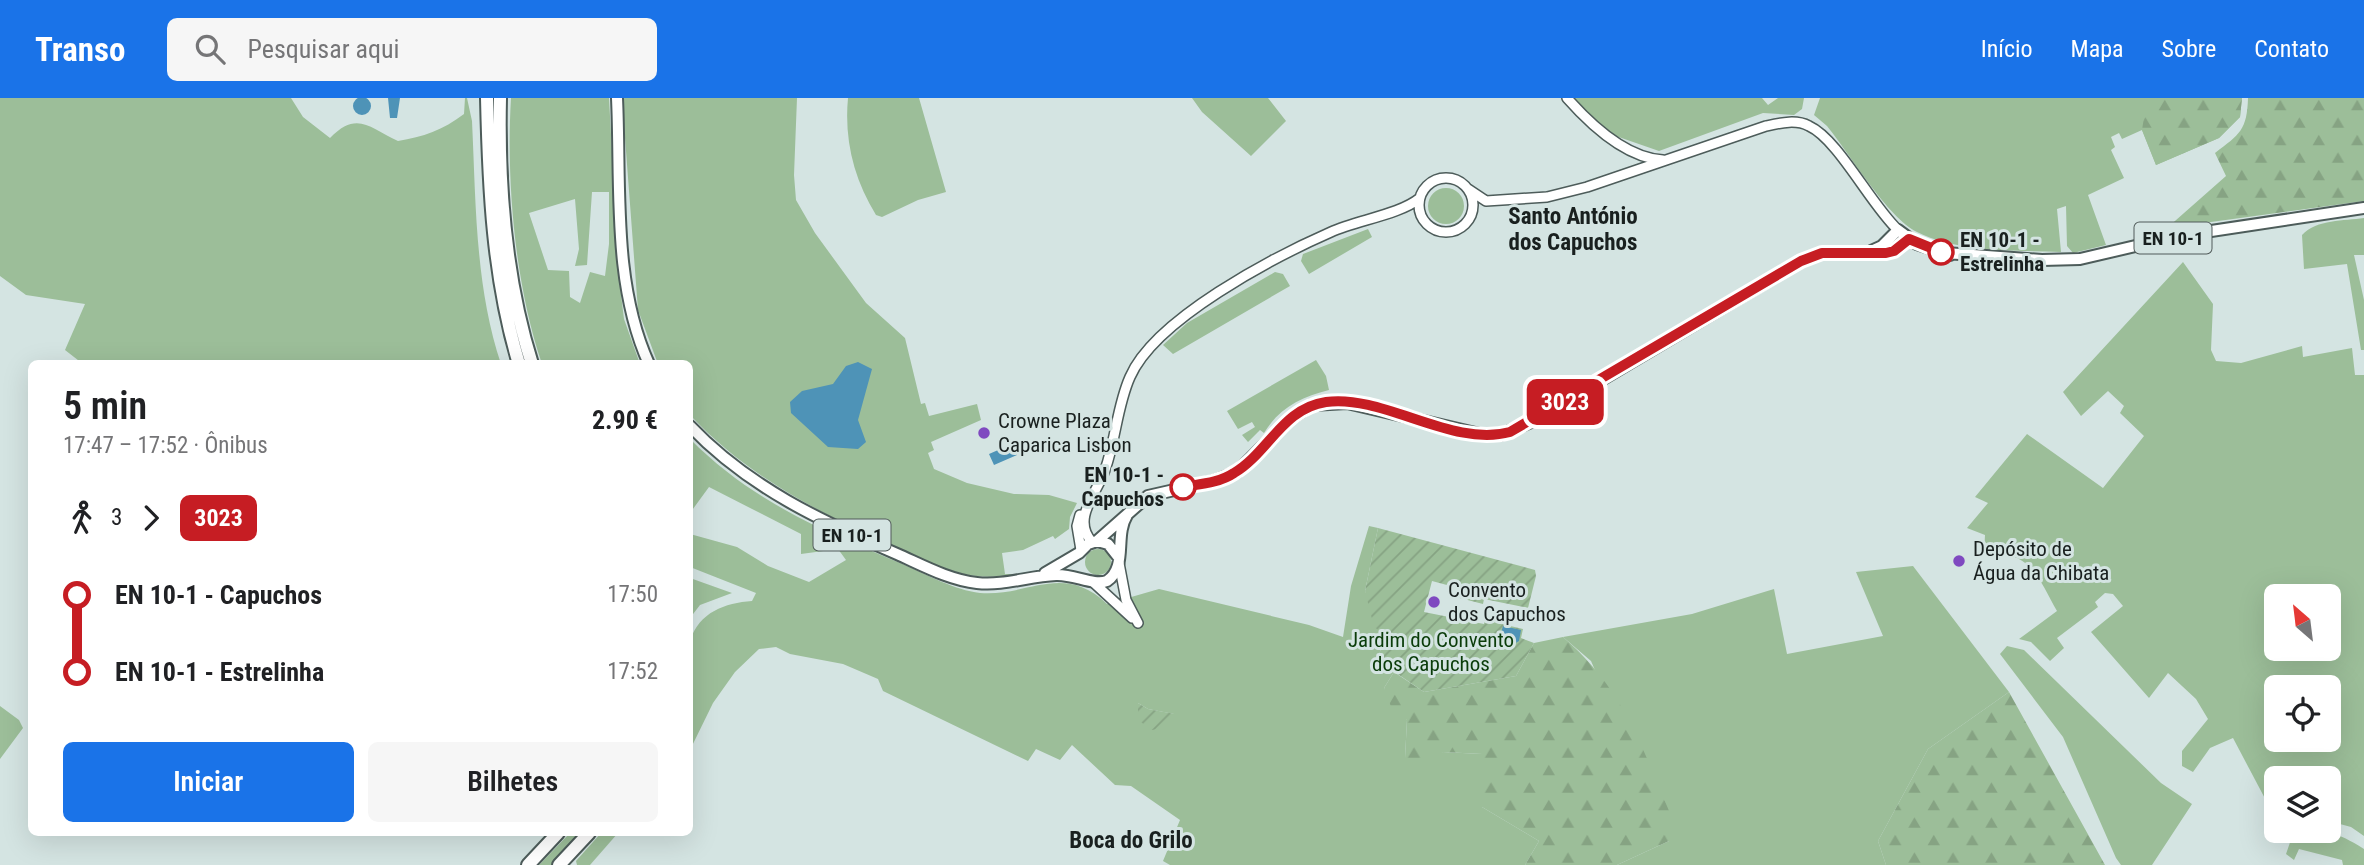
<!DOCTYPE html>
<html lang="pt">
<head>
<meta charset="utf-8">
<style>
	:root { --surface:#fff; --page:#f6f6f6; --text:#202124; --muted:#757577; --accent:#1a73e8 }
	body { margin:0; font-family:"Roboto Condensed",sans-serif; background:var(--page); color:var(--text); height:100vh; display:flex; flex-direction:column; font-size:26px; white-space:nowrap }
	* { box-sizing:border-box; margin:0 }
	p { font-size:23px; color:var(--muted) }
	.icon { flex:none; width:38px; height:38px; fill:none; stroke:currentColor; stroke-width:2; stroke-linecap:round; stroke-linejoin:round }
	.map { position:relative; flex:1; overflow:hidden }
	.sheet { position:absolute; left:28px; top:262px; width:665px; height:476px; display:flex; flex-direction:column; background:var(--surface); border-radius:10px; box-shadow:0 7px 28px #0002 }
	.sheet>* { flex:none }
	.badge { padding:0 14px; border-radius:10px; font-size:24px; line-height:46px }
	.needle { width:46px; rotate:332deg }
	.fabs { position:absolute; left:2264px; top:486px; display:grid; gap:14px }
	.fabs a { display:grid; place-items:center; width:77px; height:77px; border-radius:10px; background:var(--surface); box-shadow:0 7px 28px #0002; font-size:35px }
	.map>.badge { position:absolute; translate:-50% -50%; box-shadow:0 0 0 4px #fff }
	.legs { display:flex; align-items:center; gap:10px; height:77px; padding:0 35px; font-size:23px }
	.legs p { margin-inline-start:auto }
	.head { display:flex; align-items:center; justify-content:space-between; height:119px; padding:0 35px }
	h1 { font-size:38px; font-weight:600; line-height:52px }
	.cta { display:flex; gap:14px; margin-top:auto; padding:14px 35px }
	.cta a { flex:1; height:80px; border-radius:10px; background:var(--accent); color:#fff; font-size:28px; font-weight:600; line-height:80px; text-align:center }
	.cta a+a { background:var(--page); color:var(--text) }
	ul { padding:0 35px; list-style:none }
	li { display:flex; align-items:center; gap:24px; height:77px; font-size:26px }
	li i { display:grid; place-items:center; width:10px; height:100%; margin:0 9px; background:currentColor }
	li i::after { content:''; width:18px; height:18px; margin:-9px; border:5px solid; border-radius:50%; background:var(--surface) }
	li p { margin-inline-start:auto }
	li:first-child i { background:linear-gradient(#0000 50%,currentColor 0) }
	li:last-child i { background:linear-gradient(currentColor 50%,#0000 0) }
	header { display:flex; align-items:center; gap:42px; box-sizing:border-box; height:98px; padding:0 35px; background:var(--accent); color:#fff }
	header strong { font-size:33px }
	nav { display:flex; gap:38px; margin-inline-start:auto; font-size:24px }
	.search { width:490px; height:63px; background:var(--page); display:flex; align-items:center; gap:18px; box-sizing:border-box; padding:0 24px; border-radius:10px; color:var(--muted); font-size:26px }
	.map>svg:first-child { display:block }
</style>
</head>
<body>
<header>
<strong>Transo</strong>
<div class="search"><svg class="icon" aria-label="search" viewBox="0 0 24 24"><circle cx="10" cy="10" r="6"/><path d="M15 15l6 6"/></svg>Pesquisar aqui</div>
<nav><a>Início</a><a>Mapa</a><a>Sobre</a><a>Contato</a></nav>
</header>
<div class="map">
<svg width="2364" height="767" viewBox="0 0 2364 767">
	<defs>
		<pattern id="forest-firs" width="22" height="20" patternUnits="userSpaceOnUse" patternTransform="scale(1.75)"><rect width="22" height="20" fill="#9cbe99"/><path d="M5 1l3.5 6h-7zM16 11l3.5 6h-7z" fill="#86a383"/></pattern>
		<pattern id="garden-furrows" width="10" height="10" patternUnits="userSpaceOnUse" patternTransform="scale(1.75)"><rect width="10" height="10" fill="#9cbe99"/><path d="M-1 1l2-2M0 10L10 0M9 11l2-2" fill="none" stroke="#86a383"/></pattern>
	</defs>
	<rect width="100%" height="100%" fill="#d4e4e2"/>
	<path fill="#9cbe99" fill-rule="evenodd" d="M0 0H291L303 19 330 40C357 12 370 30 398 43 423 39 443 32 464 16L465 0H467L472 23C476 105 475 188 501 266H83L65 252 85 206 26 197 0 178Z
		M511 0H609L619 181 624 221 640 266H542C515 187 506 83 511 0ZM592 94H609V146L605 178 590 174 580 205 570 199 569 173 548 172 529 115 575 101 579 151 575 168 587 167Z
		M622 0H797L794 77 796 102 815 135 866 205 905 240 921 306 925 305 929 318 977 306 981 322 931 344 934 352 928 355 934 371 967 385 1014 396 1049 397 1077 405 1070 419 1069 431 1055 441 1053 438 1023 452 1002 455 1005 476H1017C999 479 982 480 964 476 941 471 920 459 899 450 822 417 748 379 690 317V266H658L638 212Z
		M848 0H919L946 94 918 102 882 119 876 117C854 81 844 42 848 0Z
		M1192 0H1268L1286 23 1251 58 1202 14Z
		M1572 0H1762L1768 7 1778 0H1804L1802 11 1794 17 1763 15 1659 53 1610 36Z
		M1820 0H2242L2240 19 2219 40 2156 67 2142 32 2122 41 2119 35 2111 39 2115 49 2111 52 2124 80 2088 97 2106 147 2073 155 2067 148 2066 108 2057 111 2061 154C2015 152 1959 155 1917 134 1888 120 1849 55 1827 28L1814 17Z
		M1428 108a18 18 0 1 1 36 0a18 18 0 1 1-36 0Z
		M2364 120V157H2354L2364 202V252H2361L2347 166 2304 171 2302 137C2317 121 2344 123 2364 120Z
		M1368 131 1372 139 1309 176 1301 163 1303 156Z
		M2183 164 2213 206 2211 252 2216 263 2241 265 2302 248 2303 259 2352 250 2355 277H2364V738L2351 729 2329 723V681H2277V712L2270 710 2233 640 2210 650 2193 674 2182 668V653L2208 621 2196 601 2168 575 2149 600 2091 534 2123 508 2113 496 2105 495 2095 504 2098 509 2057 540 2064 550 2050 563 2031 544 2019 541 2057 513C2037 477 2030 452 1984 456L1985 437 1967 430 1988 405 1975 399 2027 336 2103 390 2144 338 2120 315 2124 308 2108 293 2081 318 2063 294ZM2277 499H2329V551H2277ZM2277 590H2329V642H2277Z
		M1275 174 1283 176 1290 188 1173 256 1163 247 1187 225Z
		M1316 262 1326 278 1329 292C1301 299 1279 310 1264 335L1260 332 1248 344 1242 337 1255 329 1252 324 1238 331 1227 313Z
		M690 341C753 404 823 433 905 467 927 477 955 492 980 495 1028 499 1063 464 1107 506L1159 491 1309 527 1343 539 1351 488 1369 428 1378 430 1365 493 1386 537 1377 562 1394 574 1384 590 1407 622 1405 660 1443 654 1482 656V709L1539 743 1525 767H1170L1163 763 1180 722 1131 688 1115 687 1072 647 1060 662 1036 651 1028 663 883 593 878 581 843 566 790 556 776 549 759 551 735 574 713 605 690 652V543C699 514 725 505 752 503L756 495 690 469V436L737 449 768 468 809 484 846 462 838 451 801 456V436L709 389 690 415ZM1138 605 1148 611 1174 616 1138 622Z
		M1085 464a13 13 0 1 1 26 0a13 13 0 1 1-26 0Z
		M1913 468 2009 594 1928 651 1878 743 1886 767H1617L1669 743 1591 563 1563 539 1692 516 1774 491 1787 556 1883 538 1856 474Z
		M690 480 732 495 700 507 690 520Z
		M2007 548 2024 552 2161 685 2192 706 2152 767H2121L2116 760 2063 639 2000 556Z
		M0 608 19 622 23 630 0 661Z
		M2294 733C2326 733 2336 733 2364 751V767H2343L2342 762 2299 751 2294 762 2286 756Z
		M570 735H582L552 767H539Z
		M601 735H618L590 767H577L576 763Z"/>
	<path fill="url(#forest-firs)" d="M2147 0H2242L2240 19 2219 40 2156 67 2142 32Z
		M2248 0H2364V103L2167 130 2226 78 2215 55C2240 36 2247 32 2248 0Z
		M1563 539C1626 593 1643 653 1675 727L1669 743 1617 767H1525L1539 743 1482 709V656L1443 654 1425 667 1405 660 1407 622 1393 614 1384 590 1394 574 1424 594 1516 578 1534 545Z
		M2009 594 2105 767H1886L1878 743 1928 651Z"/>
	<path fill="url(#garden-furrows)" d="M1378 430 1535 472 1536 478 1528 510 1484 501 1483 506 1456 499 1458 490 1432 483 1424 514 1484 526 1485 522 1523 531 1521 540 1534 545 1516 578 1424 594 1377 562 1386 537 1374 529 1365 493Z
		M1138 605 1148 611 1175 616 1167 629 1152 632 1138 622Z"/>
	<path fill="#4e93b7" d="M353 8a9 9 0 1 1 18 0a9 9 0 1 1-18 0Z
		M388 0H400L397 20H390Z
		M858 264 872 271 858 322 866 344 858 351 828 349 791 315 790 304 802 293 833 286 846 268Z
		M1012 346 1017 357 994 367 989 356Z
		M1503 528 1521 532 1519 543 1514 546 1501 535Z"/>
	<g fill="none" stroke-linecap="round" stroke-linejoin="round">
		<g stroke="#4d5c5a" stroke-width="12">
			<path id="tertiary" d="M1567 0C1590 26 1626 60 1663 62
				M1419 107a27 27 0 1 1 54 0a27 27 0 1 1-54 0Z
				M1468 91 1486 103 1547 99 1587 89 1766 28C1780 25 1796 21 1809 28 1838 41 1871 107 1898 132
				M1080 417 1077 428 1081 452
				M1092 444C1071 421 1097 395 1105 372 1116 341 1117 308 1130 279 1155 221 1274 159 1331 134 1357 122 1399 117 1420 100
				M1119 465 1126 502 1138 525
				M1094 485 1132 520"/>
		</g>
		<g stroke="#4d5c5a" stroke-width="14">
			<path id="primary" d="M617 0C621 87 612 185 649 266
				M1871 153 1882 148 1898 132 1917 146 1950 157
				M1946 155 2042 162 2080 161 2178 138 2364 110
				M690 328C748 389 821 423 897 456 922 467 949 482 977 485 1004 488 1029 478 1056 477 1074 476 1093 488 1107 483 1128 469 1114 438 1127 417
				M1097 443 1148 398 1214 383 1237 374 1290 321 1312 307 1347 305 1484 337H1500L1531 324 1801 163 1822 155H1886L1909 141
				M1045 475 1079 455 1088 446 1097 443 1108 446 1119 460"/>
		</g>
		<g stroke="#4d5c5a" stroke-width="16">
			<path id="trunk" d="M487 0C489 90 493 180 519 266
				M500 0C498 89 505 181 532 266
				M528 767 558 735
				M559 767 589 735"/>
		</g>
		<use href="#tertiary" stroke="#fff" stroke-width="9"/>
		<use href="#primary" stroke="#fff" stroke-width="10"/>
		<use href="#trunk" stroke="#fff" stroke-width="12"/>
	</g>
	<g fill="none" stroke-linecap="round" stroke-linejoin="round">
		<g stroke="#fff" stroke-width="16">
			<path id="line-1" d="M1183 389C1200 386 1219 385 1234 375 1268 355 1283 310 1326 304 1384 296 1452 350 1510 334L1801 163 1822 155H1886L1894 153 1909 141 1941 154"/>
		</g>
		<use href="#line-1" stroke="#c61d23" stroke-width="10"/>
	</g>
	<g fill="#fff" stroke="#c61d23" stroke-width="3.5">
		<circle cx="1941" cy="154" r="12"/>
		<circle cx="1183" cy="389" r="12"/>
	</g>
	<g fill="#7f49c0" stroke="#d4e4e2" stroke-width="2.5">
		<circle cx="984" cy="335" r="7"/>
		<circle cx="1959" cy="463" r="7"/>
		<circle cx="1434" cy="504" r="7"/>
	</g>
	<g text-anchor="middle" stroke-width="6" stroke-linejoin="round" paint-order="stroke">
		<g fill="#d4e4e2" stroke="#515b5a" stroke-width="2">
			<rect x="2134.5" y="124.5" width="77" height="31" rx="5"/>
			<rect x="813.5" y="421.5" width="77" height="31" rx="5"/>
		</g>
		<g font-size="19" font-weight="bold" fill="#19201f">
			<text x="2173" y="147">EN 10-1</text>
			<text x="852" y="444">EN 10-1</text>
		</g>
		<g font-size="21" font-weight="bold" fill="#19201f" stroke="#d4e4e2" text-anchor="start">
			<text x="1960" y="149">EN 10-1 -<tspan x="1960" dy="24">Estrelinha</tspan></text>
			<text x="1164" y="384" text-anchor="end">EN 10-1 -<tspan x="1164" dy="24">Capuchos</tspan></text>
		</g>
		<g font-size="21" fill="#19201f" stroke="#d4e4e2" text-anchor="start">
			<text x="998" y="330">Crowne Plaza<tspan x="998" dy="24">Caparica Lisbon</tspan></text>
			<text x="1973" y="458">Depósito de<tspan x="1973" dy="24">Água da Chibata</tspan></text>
			<text x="1448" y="499">Convento<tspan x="1448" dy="24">dos Capuchos</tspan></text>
		</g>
		<g font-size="21" fill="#0a3c09" stroke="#d4e4e2">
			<text x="1431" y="549">Jardim do Convento<tspan x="1431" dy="24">dos Capuchos</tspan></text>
		</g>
		<g font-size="23" font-weight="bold" fill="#19201f" stroke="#d4e4e2">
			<text x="1573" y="126">Santo António<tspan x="1573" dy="26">dos Capuchos</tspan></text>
			<text x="1131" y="750">Boca do Grilo</text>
		</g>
	</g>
</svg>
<div class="fabs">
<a><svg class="needle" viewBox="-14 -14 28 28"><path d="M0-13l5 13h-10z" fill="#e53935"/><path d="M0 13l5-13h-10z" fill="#757577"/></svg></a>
<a><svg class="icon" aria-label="locate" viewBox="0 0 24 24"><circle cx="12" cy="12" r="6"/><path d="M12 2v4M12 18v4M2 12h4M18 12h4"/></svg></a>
<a><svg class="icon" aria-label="layers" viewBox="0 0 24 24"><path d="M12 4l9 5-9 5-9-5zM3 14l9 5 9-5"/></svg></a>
</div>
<b class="badge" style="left:1565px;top:304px;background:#c61d23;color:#fff">3023</b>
<section class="sheet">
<div class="head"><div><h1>5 min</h1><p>17:47 – 17:52 · Ônibus</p></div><b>2.90 €</b></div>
<div class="legs"><svg class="icon" aria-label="walk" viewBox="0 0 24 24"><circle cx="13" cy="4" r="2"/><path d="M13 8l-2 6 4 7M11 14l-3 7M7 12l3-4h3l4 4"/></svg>3<svg class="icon" aria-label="forward" viewBox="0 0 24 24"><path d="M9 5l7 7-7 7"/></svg><b class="badge" style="background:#c61d23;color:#fff">3023</b></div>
<ul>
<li><i style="color:#c61d23"></i><b>EN 10-1 - Capuchos</b><p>17:50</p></li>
<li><i style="color:#c61d23"></i><b>EN 10-1 - Estrelinha</b><p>17:52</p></li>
</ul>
<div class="cta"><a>Iniciar</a><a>Bilhetes</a></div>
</section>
</div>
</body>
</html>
